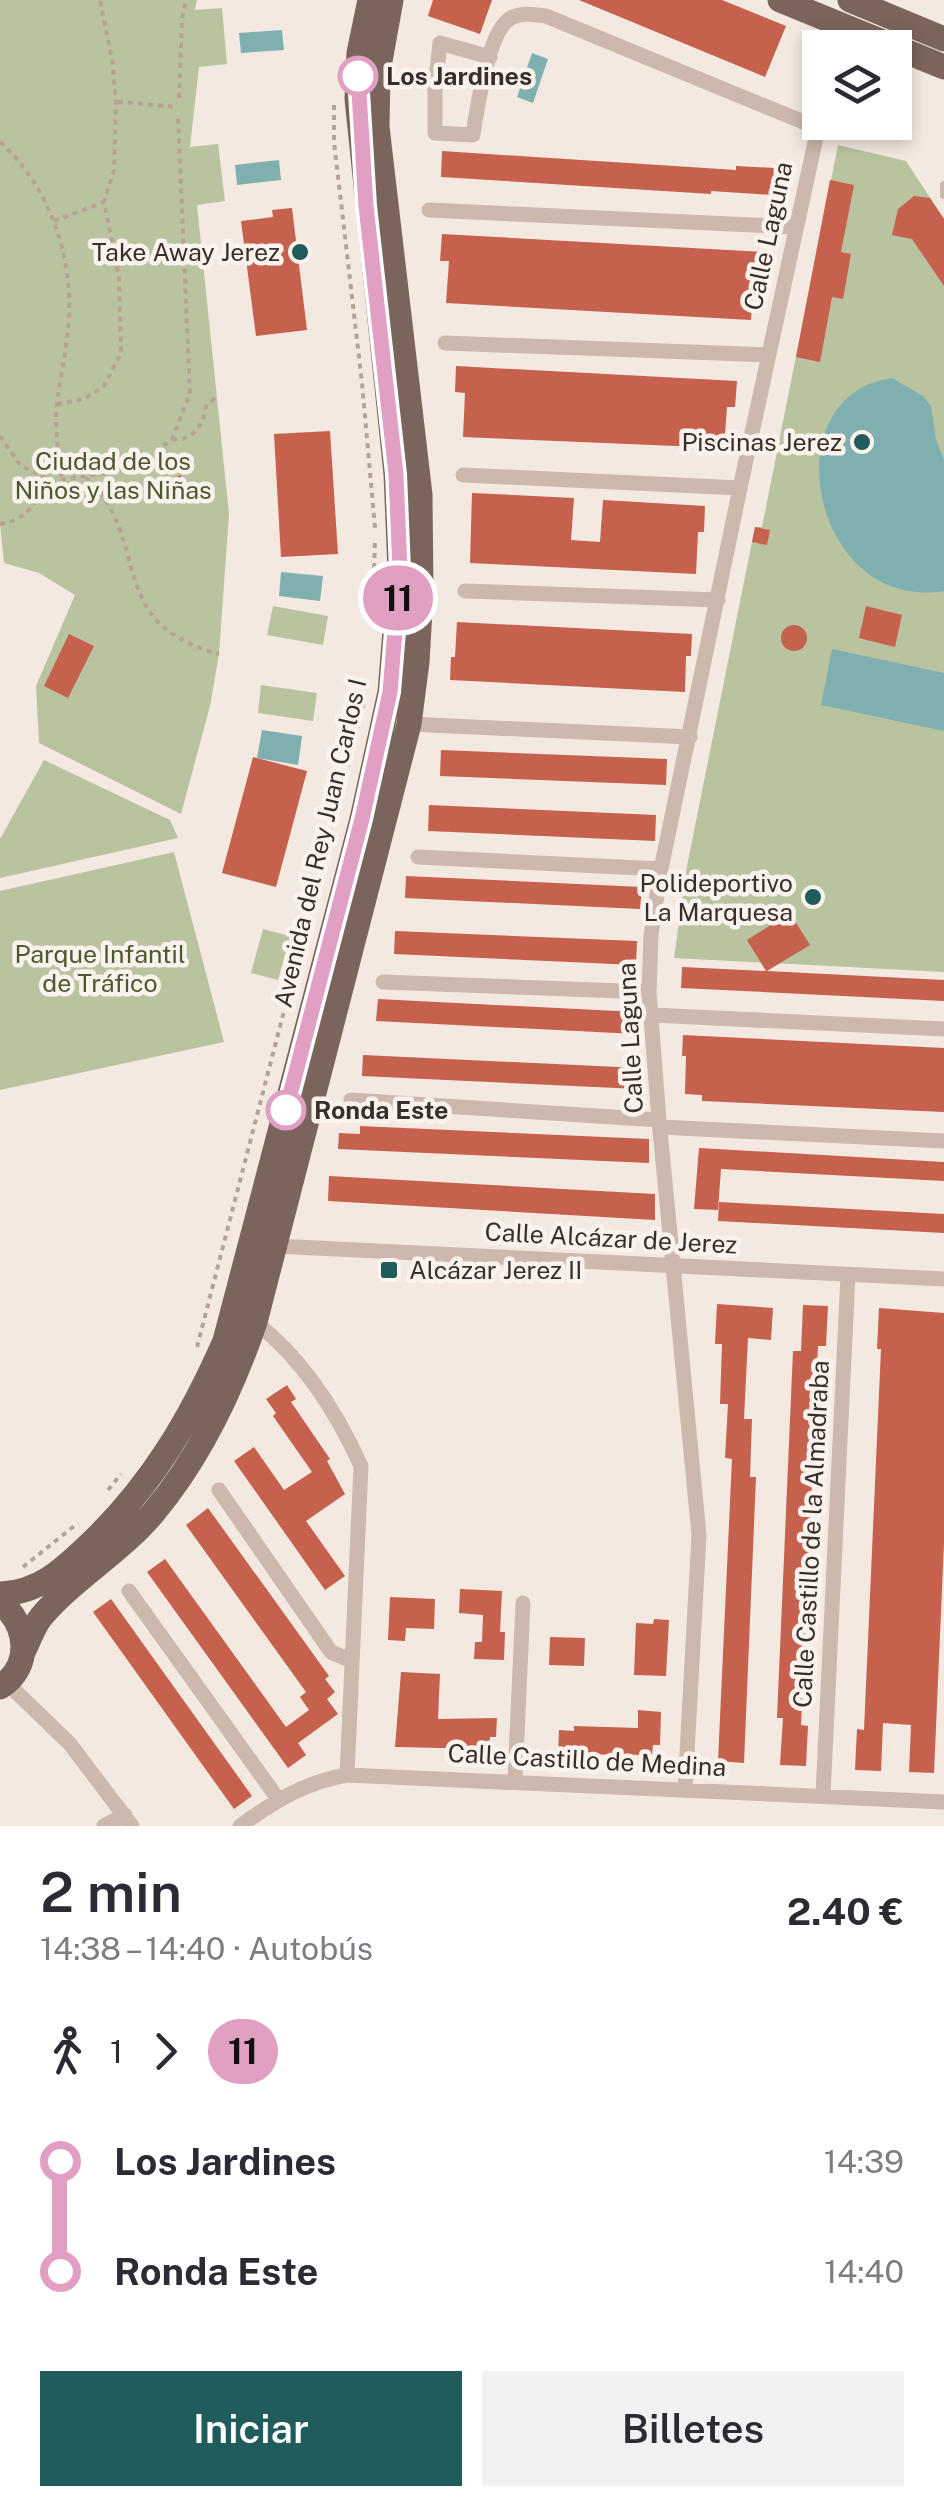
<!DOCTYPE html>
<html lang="es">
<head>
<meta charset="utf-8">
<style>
	:root { --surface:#fff; --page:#f2f2f3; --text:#2b2b33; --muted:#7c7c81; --accent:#205c5b }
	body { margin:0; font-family:"Public Sans",sans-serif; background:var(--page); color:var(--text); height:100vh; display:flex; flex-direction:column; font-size:38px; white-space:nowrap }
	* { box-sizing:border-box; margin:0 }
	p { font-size:32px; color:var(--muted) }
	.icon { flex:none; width:55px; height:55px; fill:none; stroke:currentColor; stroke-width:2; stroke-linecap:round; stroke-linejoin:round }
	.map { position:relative; height:1826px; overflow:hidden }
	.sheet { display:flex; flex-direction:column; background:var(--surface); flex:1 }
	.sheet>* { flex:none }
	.badge { padding:0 20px; border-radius:32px; font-size:35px; line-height:65px }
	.buttons { position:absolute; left:802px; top:30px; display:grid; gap:20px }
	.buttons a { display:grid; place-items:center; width:110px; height:110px; border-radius:0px; background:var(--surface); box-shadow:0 5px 15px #0003; font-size:50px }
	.map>.badge { position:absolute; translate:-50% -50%; box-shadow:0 0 0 5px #fff }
	.legs { display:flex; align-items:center; gap:15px; height:110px; padding:0 40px; font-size:32px }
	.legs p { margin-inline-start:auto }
	.overview { display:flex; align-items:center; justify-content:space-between; height:170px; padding:0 40px }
	h1 { font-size:55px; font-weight:600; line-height:75px }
	.cta { display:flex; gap:20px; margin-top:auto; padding:20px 40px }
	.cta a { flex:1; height:115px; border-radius:0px; background:var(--accent); color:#fff; font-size:40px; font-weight:600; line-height:115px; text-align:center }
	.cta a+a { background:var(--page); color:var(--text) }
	ul { padding:0 40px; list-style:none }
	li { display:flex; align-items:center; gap:35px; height:110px; font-size:38px }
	li i { display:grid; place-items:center; width:15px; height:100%; margin:0 12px; background:currentColor }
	li i::after { content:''; width:25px; height:25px; margin:-12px; border:8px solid; border-radius:50%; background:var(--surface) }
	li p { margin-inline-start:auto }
	li:first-child i { background:linear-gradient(#0000 50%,currentColor 0) }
	li:last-child i { background:linear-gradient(currentColor 50%,#0000 0) }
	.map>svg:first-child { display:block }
</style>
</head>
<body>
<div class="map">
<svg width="944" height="1826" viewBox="0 0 944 1826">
	<rect width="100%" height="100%" fill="#f3e9e0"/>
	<path fill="#b9c3a0" d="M0 0H197L195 10 222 8 227 64 199 67 190 147 218 144 225 201 197 205 229 514 219 654 210 706 181 814 39 743 36 686 75 595 39 573 4 563 0 524Z
		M838 145 906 161 944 219V972L674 958 687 866 755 527H762Z
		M273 606 328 616 323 645 267 635Z
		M261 685 317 693 313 721 258 713Z
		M44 760 170 820 178 838 0 878V839Z
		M174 852 224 1042 0 1090V891Z
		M263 929 290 936 278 980 251 973Z"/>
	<path fill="#7fb0af" d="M282 30 284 50 241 53 239 33Z
		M532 53 548 59 533 103 517 97Z
		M279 160 281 180 237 185 235 165Z
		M892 378 923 396 931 406 936 439 944 460V591C812 613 769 395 892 378Z
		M281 572 323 576 320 601 279 596Z
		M832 649 944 673V731L821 705Z
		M262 730 302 736 298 765 257 758Z"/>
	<path fill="#c5614c" d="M433 0H492L480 34 428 16Z
		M579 0H722L786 26 765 77Z
		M442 151 736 170V166L774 168 772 195 711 191V194L441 177Z
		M830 180 854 185 841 252 851 254 843 299 832 297 820 362 796 357Z
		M914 196 930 198 944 219V286L912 239 892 235 898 209Z
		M292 208 307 330 256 336 241 221 273 217 272 210Z
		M442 234 764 252 763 278H754L751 320 446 303 449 261H440Z
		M456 366 737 381 735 407H727L724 448 463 437 465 393 455 392Z
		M330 431 338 554 281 557 274 434Z
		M181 475 186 489 172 494 167 481Z
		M472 493 574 498 571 540 600 542 603 500 705 506 704 532H698L696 574 470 563Z
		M755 527 770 530 767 545 752 542Z
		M866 606 902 615 895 647 859 638Z
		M457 622 692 634 691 656H686L685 692 450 680 451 657H455Z
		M781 638a13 13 0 1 1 26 0a13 13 0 1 1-26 0Z
		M69 634 94 646 68 698 44 686Z
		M441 750 667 759 666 785 440 776Z
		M253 757 307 771 276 887 222 873Z
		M429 805 656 815 655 841 428 831Z
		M406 876 642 887 640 909 405 898Z
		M790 913 810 945 767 971 944 980V1001L681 988 682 967 766 971 747 940Z
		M395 931 637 941 636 965 394 954Z
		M378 999 637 1012 636 1034 376 1021Z
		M683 1035 944 1048V1112L702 1101V1095L685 1094 686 1056H682Z
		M363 1055 639 1068 638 1089 362 1076Z
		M360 1126 649 1139V1163L338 1149 339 1133 360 1134Z
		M699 1148 944 1162V1181L721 1169 718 1210 694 1209Z
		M329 1176 655 1194V1220L328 1201Z
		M719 1202 944 1214V1233L718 1221Z
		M717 1304 773 1308 771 1340 748 1338 744 1419H752L750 1477H756L744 1763 718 1761 732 1459 725 1458 728 1404H720L722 1344H715Z
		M803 1305 828 1306 826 1346H818L801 1725 808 1726 806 1766 780 1765 783 1718H777L793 1351H801Z
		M879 1308 944 1313V1543L934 1773 909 1772 911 1725 883 1723 881 1771 855 1770 857 1729 864 1730 881 1349H877Z
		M287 1385 296 1399 291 1402 330 1459 327 1461 345 1494 306 1521 345 1576 325 1590 234 1461 254 1447 284 1490 312 1472 273 1416 276 1413 266 1399Z
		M208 1508 329 1676 325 1679 335 1692 327 1699 338 1714 298 1743 306 1755 288 1768 147 1572 165 1559 286 1727 309 1710 300 1697 306 1692 186 1525Z
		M460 1589 502 1591 500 1632H505L504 1660 474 1659 475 1642H482L483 1615 459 1613Z
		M390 1597 435 1599 434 1629 406 1628 405 1641 388 1640Z
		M111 1599 252 1796 234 1809 93 1612Z
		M654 1619 669 1620 666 1676 634 1675 636 1623 653 1624Z
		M550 1637 585 1638 584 1666 549 1665Z
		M401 1672 440 1674 438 1719 497 1718 496 1737H490L489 1749 395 1747Z
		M638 1710 661 1712 660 1745H653L652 1755 558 1754 559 1730 574 1731V1726L638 1728Z"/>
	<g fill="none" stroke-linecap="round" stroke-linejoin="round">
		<path stroke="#b8a296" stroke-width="4" stroke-dasharray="5 5" stroke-linecap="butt" d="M179 98 182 19 186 0
			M118 102 178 107
			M334 105V142L362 383 375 528
			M0 142C52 189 75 262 68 330 65 361 56 392 56 422 57 448 60 473 65 499
			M54 221 104 202
			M57 404 84 399 104 386 121 353 119 277 104 202 114 170 116 102 112 59 100 0
			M0 436 21 466 52 481 118 471 150 456 172 439 190 394 178 117
			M172 439C193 442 204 424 206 406L216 397
			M86 478C154 540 102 623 219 654
			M0 524C27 519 37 504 47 479
			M373 608 375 538
			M197 1347 364 702
			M108 1490 121 1474
			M23 1567 78 1523"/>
		<path stroke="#ccb8ac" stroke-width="8" d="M944 185V195"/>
		<path stroke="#ccb8ac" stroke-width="15" d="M490 57 440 43 435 88V133L473 135C477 109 487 37 508 20 518 12 533 14 546 16L818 128
			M429 210 796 227
			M445 343 768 355
			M463 475 740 488
			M465 591 718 600
			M409 724 690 737
			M418 857 661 869
			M383 982 649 992
			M652 1015 944 1029
			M351 1100 659 1120
			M660 1127 944 1141
			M275 1246 944 1279
			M255 1322C302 1358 337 1413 361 1466L347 1775
			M219 1490 331 1652 352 1661
			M129 1591 278 1799
			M7 1683 70 1744 132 1826
			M515 1780 523 1603
			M685 1790 699 1535 659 1120 649 992 651 935 661 869 740 488 820 119
			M823 1795 848 1275
			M104 1826 125 1815
			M240 1826C275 1801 305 1782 347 1775L944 1802"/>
		<path stroke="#7b645c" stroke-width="25" d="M780 0 944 67
			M850 0 944 39
			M0 1594C39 1593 64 1569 91 1543 152 1485 191 1418 225 1341L362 819 390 692 400 570 396 474 357 99 359 53 370 0
			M0 1602C28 1625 33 1666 0 1687
			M23 1652C29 1641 33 1627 41 1617 74 1578 121 1552 154 1512 200 1457 232 1389 255 1322L409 724 417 662 421 593 420 495 377 127 378 72 391 0"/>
	</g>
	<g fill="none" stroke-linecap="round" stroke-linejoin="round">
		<g stroke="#fff" stroke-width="22">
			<path id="line-1" d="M286 1110 362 819 390 692 400 570 396 474 366 206 358 76"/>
		</g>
		<use href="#line-1" stroke="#e19fc4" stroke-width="15"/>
	</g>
	<g fill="#fff" stroke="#e19fc4" stroke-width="5">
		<circle cx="358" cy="76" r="18"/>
		<circle cx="286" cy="1110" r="18"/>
	</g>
	<g fill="#205c5b" stroke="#faf3ed" stroke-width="4">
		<circle cx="300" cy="252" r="10"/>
		<circle cx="862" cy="442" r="10"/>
		<circle cx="813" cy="897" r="10"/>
		<rect x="379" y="1260" width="20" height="20" rx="5"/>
	</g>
	<g text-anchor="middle" stroke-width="9" stroke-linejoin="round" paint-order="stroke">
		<g font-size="25" font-weight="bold" fill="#3a2e2b" stroke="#faf3ed" text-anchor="start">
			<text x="386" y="85">Los Jardines</text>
			<text x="314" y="1119">Ronda Este</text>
		</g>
		<g font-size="25" fill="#3a2e2b" stroke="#faf3ed">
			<text transform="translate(768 236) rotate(-78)" y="9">Calle Laguna</text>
			<text transform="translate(320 843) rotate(-77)" y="9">Avenida del Rey Juan Carlos I</text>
			<text transform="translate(630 1038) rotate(-93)" y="9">Calle Laguna</text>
			<text transform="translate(611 1238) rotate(3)" y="9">Calle Alcázar de Jerez</text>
			<text transform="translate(811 1534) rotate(-87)" y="9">Calle Castillo de la Almadraba</text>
			<text transform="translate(587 1760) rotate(3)" y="9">Calle Castillo de Medina</text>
		</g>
		<g font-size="25" fill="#3a2e2b" stroke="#faf3ed" text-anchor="end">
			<text x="280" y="261">Take Away Jerez</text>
			<text x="842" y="451">Piscinas Jerez</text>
			<text x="793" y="892">Polideportivo<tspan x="793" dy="29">La Marquesa</tspan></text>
			<text x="409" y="1279" text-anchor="start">Alcázar Jerez II</text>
		</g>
		<g font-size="25" fill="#4c582e" stroke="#faf3ed">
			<text x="113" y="470">Ciudad de los<tspan x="113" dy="29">Niños y las Niñas</tspan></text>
			<text x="100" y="963">Parque Infantil<tspan x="100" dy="29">de Tráfico</tspan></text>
		</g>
	</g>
</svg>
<div class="buttons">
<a><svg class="icon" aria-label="layers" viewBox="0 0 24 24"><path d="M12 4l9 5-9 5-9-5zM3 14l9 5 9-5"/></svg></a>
</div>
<b class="badge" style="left:398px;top:598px;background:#e19fc4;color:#111">11</b>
</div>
<section class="sheet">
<div class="overview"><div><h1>2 min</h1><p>14:38 – 14:40 · Autobús</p></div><b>2.40 €</b></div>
<div class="legs"><svg class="icon" aria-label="walk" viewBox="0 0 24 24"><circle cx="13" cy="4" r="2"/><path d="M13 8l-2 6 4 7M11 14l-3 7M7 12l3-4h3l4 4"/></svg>1<svg class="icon" aria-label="forward" viewBox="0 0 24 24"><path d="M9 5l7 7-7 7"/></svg><b class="badge" style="background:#e19fc4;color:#111">11</b></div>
<ul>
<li><i style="color:#e19fc4"></i><b>Los Jardines</b><p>14:39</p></li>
<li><i style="color:#e19fc4"></i><b>Ronda Este</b><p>14:40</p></li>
</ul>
<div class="cta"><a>Iniciar</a><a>Billetes</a></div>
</section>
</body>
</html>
